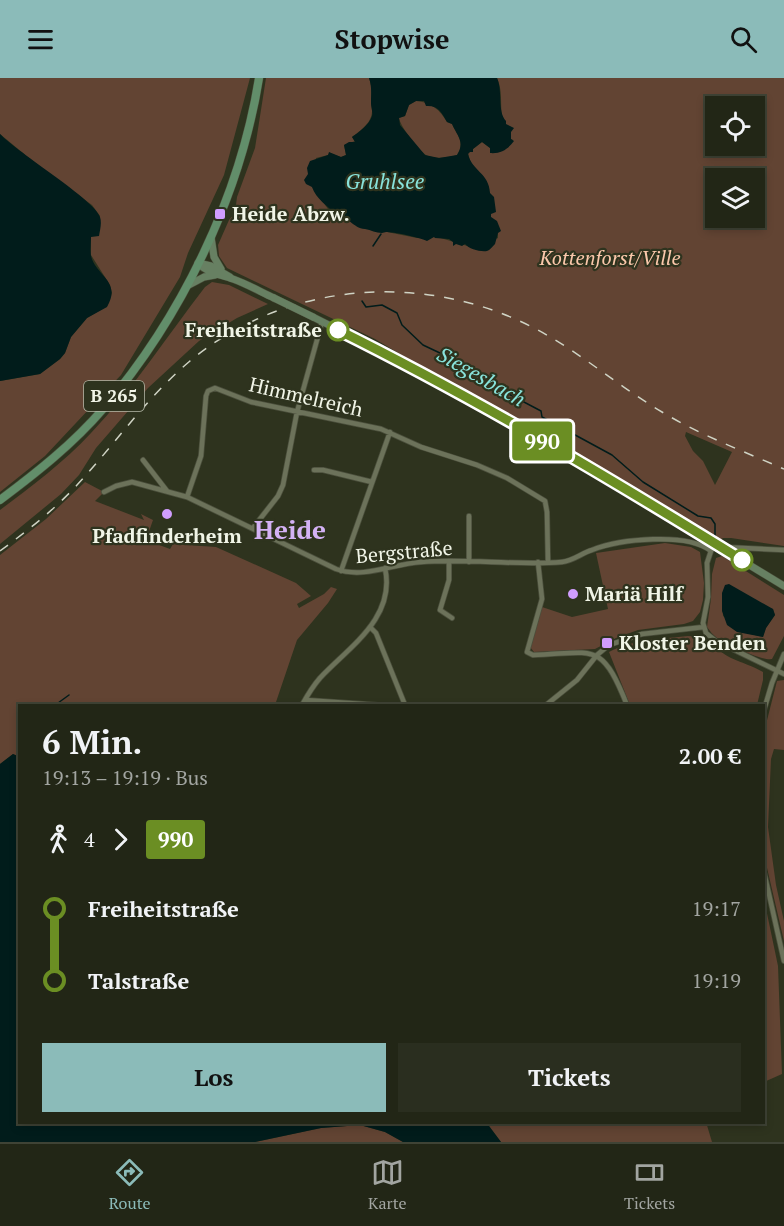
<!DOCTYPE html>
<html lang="de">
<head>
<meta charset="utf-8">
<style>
	:root { --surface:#222616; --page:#2a2e1f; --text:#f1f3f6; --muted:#a2a5a1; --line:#3f4335; --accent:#8bbbb9 }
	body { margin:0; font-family:"PT Serif",serif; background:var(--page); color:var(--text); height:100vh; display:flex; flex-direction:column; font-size:22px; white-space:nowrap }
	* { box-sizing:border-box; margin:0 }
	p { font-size:20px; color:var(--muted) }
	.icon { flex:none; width:33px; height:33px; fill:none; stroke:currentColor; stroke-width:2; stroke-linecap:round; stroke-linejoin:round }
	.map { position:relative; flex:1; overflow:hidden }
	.drawer { position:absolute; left:18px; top:626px; width:747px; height:420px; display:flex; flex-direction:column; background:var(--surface); border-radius:0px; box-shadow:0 3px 9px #0003,0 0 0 2px var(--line) }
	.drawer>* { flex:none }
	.badge { padding:0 12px; border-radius:4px; font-size:21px; line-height:39px }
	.fabs { position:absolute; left:705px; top:18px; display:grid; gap:12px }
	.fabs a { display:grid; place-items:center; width:60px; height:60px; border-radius:0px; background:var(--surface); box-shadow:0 3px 9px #0003,0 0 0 2px var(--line); font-size:30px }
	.map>.badge { position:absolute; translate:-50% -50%; box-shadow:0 0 0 3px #fff }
	.legs { display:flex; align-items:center; gap:9px; height:66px; padding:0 24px; font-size:20px }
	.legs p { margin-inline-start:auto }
	.overview { display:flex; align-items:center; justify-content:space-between; height:102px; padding:0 24px }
	h1 { font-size:33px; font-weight:700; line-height:45px }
	.cta { display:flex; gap:12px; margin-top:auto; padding:12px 24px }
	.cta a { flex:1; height:69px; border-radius:0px; background:var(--accent); color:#111; font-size:24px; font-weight:700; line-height:69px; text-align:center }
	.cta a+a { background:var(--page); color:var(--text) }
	ul { padding:0 24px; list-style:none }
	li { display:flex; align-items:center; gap:21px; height:72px; font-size:22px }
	li i { display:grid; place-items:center; width:9px; height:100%; margin:0 8px; background:currentColor }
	li i::after { content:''; width:15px; height:15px; margin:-8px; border:4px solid; border-radius:50%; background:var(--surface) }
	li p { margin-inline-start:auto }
	li:first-child i { background:linear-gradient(#0000 50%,currentColor 0) }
	li:last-child i { background:linear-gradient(currentColor 50%,#0000 0) }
	header { display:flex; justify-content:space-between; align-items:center; height:78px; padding:0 24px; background:var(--accent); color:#111; font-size:27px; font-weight:700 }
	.tabs { display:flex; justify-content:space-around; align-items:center; height:84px; border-top:2px solid var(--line); background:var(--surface); font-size:16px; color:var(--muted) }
	.tabs a { display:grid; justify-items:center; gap:3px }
	.tabs .current { color:var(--accent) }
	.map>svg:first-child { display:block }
</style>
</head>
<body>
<header><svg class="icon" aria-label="menu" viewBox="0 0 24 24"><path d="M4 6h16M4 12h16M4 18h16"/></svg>Stopwise<svg class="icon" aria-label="search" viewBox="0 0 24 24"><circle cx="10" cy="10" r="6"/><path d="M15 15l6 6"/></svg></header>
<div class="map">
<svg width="784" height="1064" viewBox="0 0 784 1064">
	<rect width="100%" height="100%" fill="#2e331e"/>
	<path fill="#624433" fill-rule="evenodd" d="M0 0H250L224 97 188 175 180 199 121 297 45 378 0 414V303L40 296 60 281 65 275 71 259 87 240 107 228 112 215 110 207 91 177V158L100 138 92 127 41 90 0 56Z
		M266 0H369C372 9 372 15 371 24 371 27 372 30 372 33 372 45 360 53 352 59L355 63 344 67 346 77 341 79 332 76 316 80 312 109 328 131 377 152 417 160 434 158 474 170 498 160V155L491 139 490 115 470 83 468 75 482 64 490 70 513 62 511 61C511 51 504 47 502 38 500 26 503 13 497 0H784V468L731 460H723L714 465 375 261 227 190 219 178 218 167 229 142 235 135 237 119 255 70ZM716 28H754V68H716ZM716 100H754V140H716ZM686 354 732 374 715 407 703 383 693 373 685 358Z
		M416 23C431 24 440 32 447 44L452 46C458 59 465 64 457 77 448 80 437 81 428 78 420 75 400 48 399 40L405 38 409 27Z
		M212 204 229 207 268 226 237 240 199 263 148 310 96 370 79 397 61 416 0 466V432C32 408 64 384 91 355 134 310 167 258 205 209Z
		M85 404 104 414 95 423 144 442 141 436 153 442 146 462 170 471 173 466 216 469 296 505 311 518 297 526 299 530 324 516 331 509 337 511 328 525 297 562 275 627H20L19 679 13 676 0 686V477L46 441Z
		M665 465 691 469 700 474 704 505 703 522 700 534 693 543 684 546 638 552 616 560 595 571 534 574 530 569 542 529 572 539 608 531 596 475Z
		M722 478 784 517V558L772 581C761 583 727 566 717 560 713 557 710 553 707 549L711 521 712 496 716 480ZM722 515 773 531 775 537 766 550 763 559 746 555 723 538Z
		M688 558C704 558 717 573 731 580 742 585 753 588 763 594V602L757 627H630L609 574C633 561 662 561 688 558Z
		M784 602V672L774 671 771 681 768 749 776 807 784 843V863L764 777V654L777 603Z
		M764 821 778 888 782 996 764 1004Z
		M486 1044H706L712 1064H501Z
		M360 1047 385 1054 403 1064H255L321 1050Z"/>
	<path fill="#011c1b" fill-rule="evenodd" d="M369 0H497C503 13 497 33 506 43V46L514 50 511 54V61L514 63C508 71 501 76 490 75V70L482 64 473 71V74H470L468 76C472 93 489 95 490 115L494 119 496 134 491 136V139L497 143 501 153 498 155 495 166C492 169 490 172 487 173 480 174 469 171 465 166L462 168 456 166 453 168V164L449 161 435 160 434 159 427 163C419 159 393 154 386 154 385 154 383 155 382 155 376 155 371 152 365 151 352 150 347 136 336 137 328 128 316 121 312 109L306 106 304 102 308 96 307 90 310 83 328 77 329 74 341 79 346 77 344 67 349 64H355L352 59C359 54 369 47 372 38 373 34 371 29 371 25 371 15 372 9 369 0ZM416 23H424L426 28C438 27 442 35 447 44L452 46C458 59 465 64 457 77L439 80 425 77 400 47 399 40 405 38 409 27Z
		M0 56C18 75 95 122 100 139 102 145 100 152 99 158L91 159C91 165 90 172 91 178 96 198 122 203 107 229L87 240 71 259 65 275 60 281 40 296 0 303Z
		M729 506 773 531 775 537 766 550 763 559 737 554 727 547 722 533V515L725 507Z
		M13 676 20 679V1044H486L501 1064H403L385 1054 360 1047 321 1050 255 1064H0V686Z"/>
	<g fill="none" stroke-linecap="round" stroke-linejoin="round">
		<path stroke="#011c1b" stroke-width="1.5" d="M373 168 381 156
			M362 223 366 229 382 227 397 235 402 247 423 267 459 284 501 312 541 333 542 339 612 377 643 404 698 438 711 440 715 446V459
			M58 625 69 617"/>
		<g stroke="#4b4f3c" stroke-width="6">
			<path id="street" d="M143 382 167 413
				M314 392H323L372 404
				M104 414 116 408 132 404 187 419 336 491C364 501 392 486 421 484 468 480 515 488 562 484 573 483 582 475 592 472 620 461 687 454 711 473
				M187 419 201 378 206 318 208 313 215 310 251 324 381 351 421 369 477 387 507 400 545 423 547 434 548 484
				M469 438V484
				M253 450 278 418 283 407 297 334 322 244
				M721 469 784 472
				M711 473 707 485 708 519 703 545 706 555 716 563 784 596
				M449 484V502L440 532 452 540
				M538 484 542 521 527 574 533 577C594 575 601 562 627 627
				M341 493 390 354
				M371 550 376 555 405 627
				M305 622 378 627
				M302 627C307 618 313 608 320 600 349 569 396 540 385 490
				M546 627 577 602 597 577 609 567 642 556 704 549
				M764 632 772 605 784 576
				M764 794 784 883"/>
		</g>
		<g stroke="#4b4f3c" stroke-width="8">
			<path id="secondary" d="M211 159 214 179 221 191
				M198 185C208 196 220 196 233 201 247 206 261 214 274 220
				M198 185 211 188 230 199
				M187 208 204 199 215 197
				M313 239 414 290 683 446
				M728 474 784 508"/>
		</g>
		<g stroke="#4b4f3c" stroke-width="9">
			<path id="primary" d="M0 422C36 395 73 366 103 331 181 240 240 119 259 0"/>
		</g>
		<use href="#street" stroke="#6c725a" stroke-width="4.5"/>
		<use href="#secondary" stroke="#678062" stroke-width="7"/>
		<use href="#primary" stroke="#628e6a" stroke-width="8"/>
		<path stroke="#cfd3c4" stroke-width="1.5" stroke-dasharray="10 10" stroke-linecap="butt" d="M0 473C27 453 54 432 77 407 115 366 147 319 190 283 286 203 424 193 534 250 580 274 618 308 662 334 700 357 743 373 784 391"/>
		<g stroke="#4b4f3c" stroke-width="8" stroke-linecap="butt">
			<path id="secondary-bridge" d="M274 220 313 239
				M683 446 728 474"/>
		</g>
		<use href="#secondary-bridge" stroke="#678062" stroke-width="7"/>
	</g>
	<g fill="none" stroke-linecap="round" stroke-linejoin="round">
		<g stroke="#fff" stroke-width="14">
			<path id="line-1" d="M338 252C477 321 611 401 742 482"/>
		</g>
		<use href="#line-1" stroke="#6b8e23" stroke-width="9"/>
	</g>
	<g fill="#d09dfe" stroke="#2e331e" stroke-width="2">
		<rect x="214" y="130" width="12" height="12" rx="3"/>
		<circle cx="167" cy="436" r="6"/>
		<circle cx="573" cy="516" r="6"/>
		<rect x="601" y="559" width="12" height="12" rx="3"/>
	</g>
	<g fill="#fff" stroke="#6b8e23" stroke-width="3">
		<circle cx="338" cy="252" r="10"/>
		<circle cx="742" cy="482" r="10"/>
	</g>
	<g text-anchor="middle" stroke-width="4.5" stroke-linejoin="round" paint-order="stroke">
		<rect fill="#2e331e" stroke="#b6bbab" stroke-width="1.5" x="84" y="303" width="60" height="30" rx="4.5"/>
		<g font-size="18" font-weight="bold" fill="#f1f5e7">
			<text x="114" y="324">B 265</text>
		</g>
		<g font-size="20" font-weight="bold" fill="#f1f5e7" stroke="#2e331e" text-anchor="start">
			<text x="232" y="143">Heide Abzw.</text>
			<text x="167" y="465" text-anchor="middle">Pfadfinderheim</text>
			<text x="585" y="523">Mariä Hilf</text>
			<text x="619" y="572">Kloster Benden</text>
		</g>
		<g font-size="20" font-style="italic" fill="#fbc8ab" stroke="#2e331e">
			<text x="610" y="187">Kottenforst/Ville</text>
		</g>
		<g font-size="20" font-weight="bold" fill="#f1f5e7" stroke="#2e331e" text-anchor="end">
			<text x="322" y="259">Freiheitstraße</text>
		</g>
		<g font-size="20" fill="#f1f5e7" stroke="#2e331e">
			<text transform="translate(306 319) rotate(13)" y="7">Himmelreich</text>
			<text transform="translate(404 474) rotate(-5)" y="7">Bergstraße</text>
		</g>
		<g font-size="21" font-style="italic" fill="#88e3db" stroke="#2e331e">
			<text x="385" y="111">Gruhlsee</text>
			<text transform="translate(481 299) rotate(30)" y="7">Siegesbach</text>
		</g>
		<g font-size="26" font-weight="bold" fill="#d4b2f5" stroke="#2e331e">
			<text x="290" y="461">Heide</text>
		</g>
	</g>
</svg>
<div class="fabs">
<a><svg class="icon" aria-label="locate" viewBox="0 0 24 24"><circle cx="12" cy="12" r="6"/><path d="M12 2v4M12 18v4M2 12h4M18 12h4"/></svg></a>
<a><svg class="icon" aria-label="layers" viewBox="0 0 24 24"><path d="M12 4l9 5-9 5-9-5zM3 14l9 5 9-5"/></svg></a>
</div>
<b class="badge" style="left:542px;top:363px;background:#6b8e23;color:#fff">990</b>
<section class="drawer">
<div class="overview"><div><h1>6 Min.</h1><p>19:13 – 19:19 · Bus</p></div><b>2.00 €</b></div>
<div class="legs"><svg class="icon" aria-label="walk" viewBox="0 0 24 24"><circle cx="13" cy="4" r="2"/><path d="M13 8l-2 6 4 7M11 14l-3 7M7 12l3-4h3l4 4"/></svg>4<svg class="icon" aria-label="forward" viewBox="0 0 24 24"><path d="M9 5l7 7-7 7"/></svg><b class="badge" style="background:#6b8e23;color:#fff">990</b></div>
<ul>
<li><i style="color:#6b8e23"></i><b>Freiheitstraße</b><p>19:17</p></li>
<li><i style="color:#6b8e23"></i><b>Talstraße</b><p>19:19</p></li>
</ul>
<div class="cta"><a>Los</a><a>Tickets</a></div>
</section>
</div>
<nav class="tabs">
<a class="current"><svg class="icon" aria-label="directions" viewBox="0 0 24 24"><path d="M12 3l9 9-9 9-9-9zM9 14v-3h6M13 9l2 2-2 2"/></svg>Route</a>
<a><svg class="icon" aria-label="map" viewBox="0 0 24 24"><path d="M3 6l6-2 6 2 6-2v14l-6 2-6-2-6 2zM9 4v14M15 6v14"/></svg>Karte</a>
<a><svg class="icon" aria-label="tickets" viewBox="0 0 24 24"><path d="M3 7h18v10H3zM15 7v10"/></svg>Tickets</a>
</nav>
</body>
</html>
